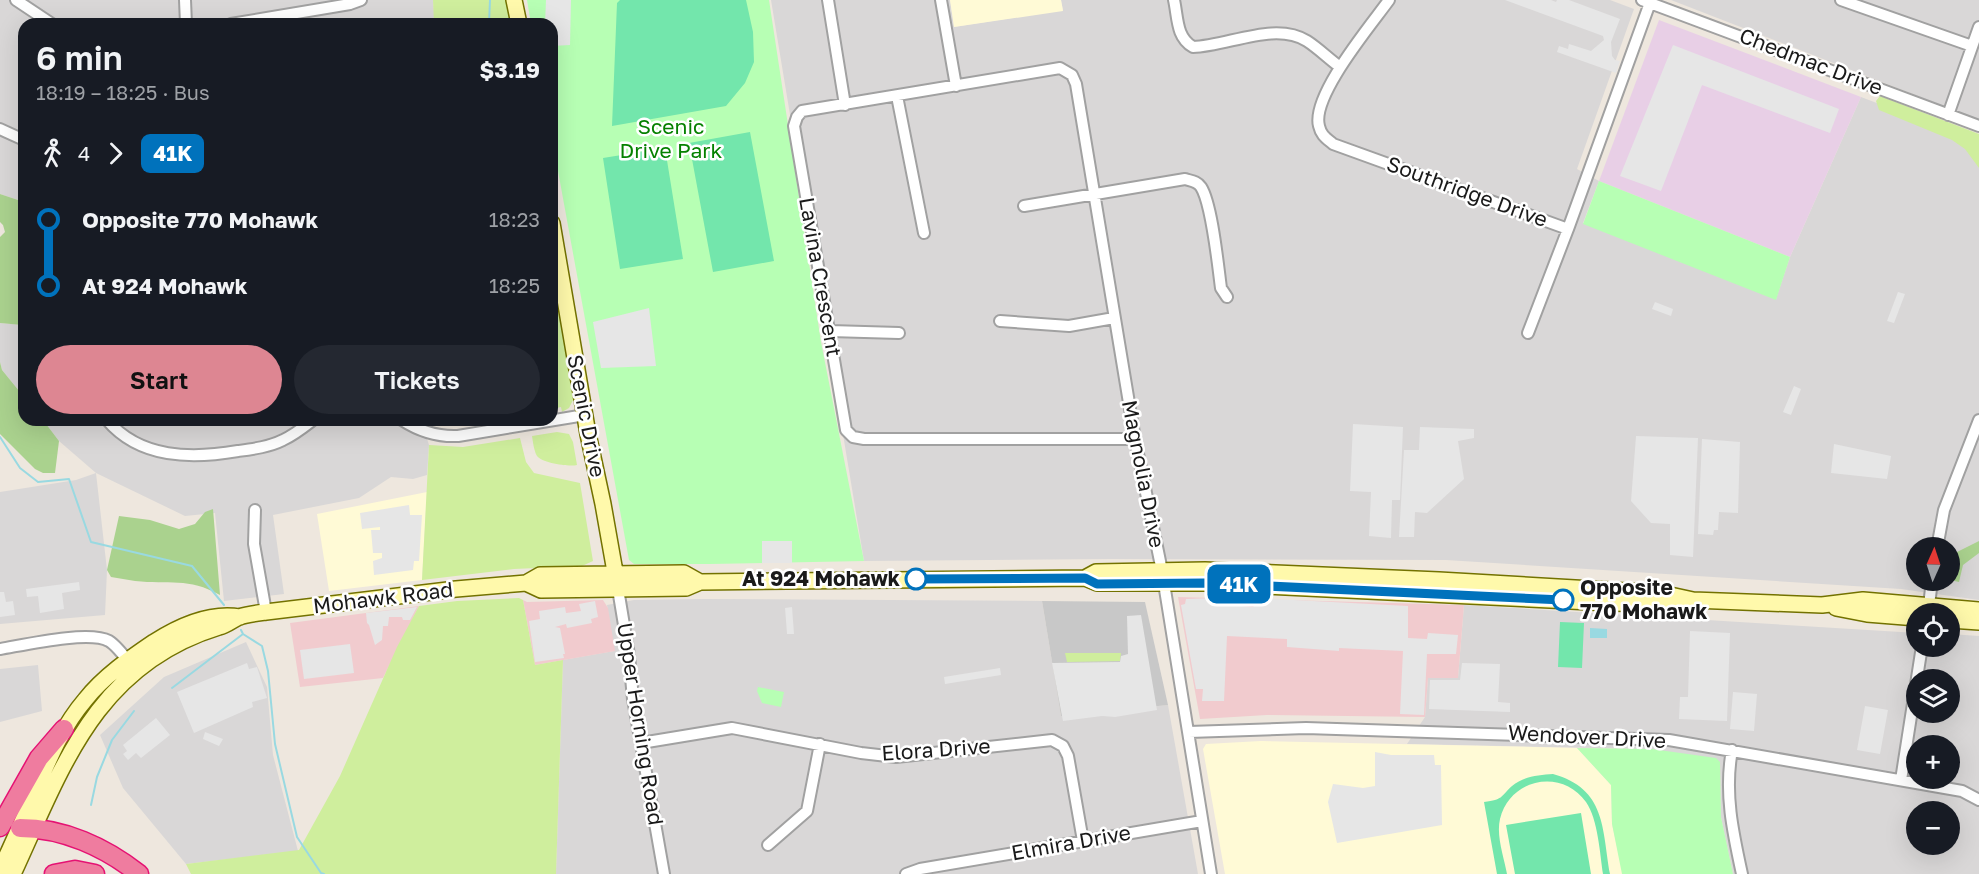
<!DOCTYPE html>
<html lang="en">
<head>
<meta charset="utf-8">
<style>
	:root { --surface:#171b24; --page:#242831; --text:#f1f3f6; --muted:#9ea1a6; --accent:#dd8692 }
	body { margin:0; font-family:"Golos Text",sans-serif; background:var(--page); color:var(--text); height:100vh; display:flex; flex-direction:column; font-size:22px; white-space:nowrap }
	* { box-sizing:border-box; margin:0 }
	p { font-size:20px; color:var(--muted) }
	.icon { flex:none; width:33px; height:33px; fill:none; stroke:currentColor; stroke-width:2; stroke-linecap:round; stroke-linejoin:round }
	.map { position:relative; flex:1; overflow:hidden }
	.drawer { position:absolute; left:18px; top:18px; width:540px; height:408px; display:flex; flex-direction:column; background:var(--surface); border-radius:18px; box-shadow:0 6px 24px #0002 }
	.drawer>* { flex:none }
	.badge { padding:0 12px; border-radius:9px; font-size:21px; line-height:39px }
	.needle { width:39px; rotate:3deg }
	.controls { position:absolute; left:1906px; top:537px; display:grid; gap:12px }
	.controls a { display:grid; place-items:center; width:54px; height:54px; border-radius:50%; background:var(--surface); box-shadow:0 6px 24px #0002; font-size:30px }
	.map>.badge { position:absolute; translate:-50% -50%; box-shadow:0 0 0 3px #fff }
	.legs { display:flex; align-items:center; gap:9px; height:66px; padding:0 18px; font-size:20px }
	.legs p { margin-inline-start:auto }
	.headline { display:flex; align-items:center; justify-content:space-between; height:102px; padding:0 18px }
	h1 { font-size:33px; font-weight:600; line-height:45px }
	.action { display:flex; gap:12px; margin-top:auto; padding:12px 18px }
	.action a { flex:1; height:69px; border-radius:36px; background:var(--accent); color:#111; font-size:24px; font-weight:600; line-height:69px; text-align:center }
	.action a+a { background:var(--page); color:var(--text) }
	ul { padding:0 18px; list-style:none }
	li { display:flex; align-items:center; gap:21px; height:66px; font-size:22px }
	li i { display:grid; place-items:center; width:9px; height:100%; margin:0 8px; background:currentColor }
	li i::after { content:''; width:15px; height:15px; margin:-8px; border:4px solid; border-radius:50%; background:var(--surface) }
	li p { margin-inline-start:auto }
	li:first-child i { background:linear-gradient(#0000 50%,currentColor 0) }
	li:last-child i { background:linear-gradient(currentColor 50%,#0000 0) }
	.map>svg:first-child { display:block }
</style>
</head>
<body>
<div class="map">
<svg width="1979" height="874" viewBox="0 0 1979 874">
	<rect width="100%" height="100%" fill="#eee7de"/>
	<path fill="#d9d7d7" fill-rule="evenodd" d="M0 0H433L435 24H24V202L0 194Z
		M771 0H950L954 27 1063 10 1061 0H1610L1634 9 1577 169 1599 181 1583 223 1776 299 1790 257 1861 97 1979 142V600L1901 589 1446 560 1110 559 864 561ZM1917 548H1950V580H1917Z
		M1671 0H1979V120L1795 48Z
		M0 323 24 325V397L2 370 0 362Z
		M43 420H421L429 445 427 475 413 479 391 477 359 498 273 515 284 594 224 601 215 513 185 516 96 473 107 570 105 615 0 624V492L76 480 96 473 59 441Z
		M704 599 1042 601 1061 716 1168 705 1198 874H556L563 660 614 651 607 605 634 600Z
		M1464 605 1917 633V646H1950V634L1979 636V874H1733L1721 817 1720 763 1652 749 1407 744 1425 717 1428 678H1458ZM1917 680H1950V712H1917ZM1917 746H1950V778H1917ZM1917 812H1950V844H1917Z
		M246 642 267 687 273 755 298 851 186 864 123 788 100 735 164 677Z
		M38 665 42 711 0 722V669Z"/>
	<path fill="#f1cbce" d="M1178 597 1464 605 1458 678H1428L1425 717 1267 715 1200 719Z
		M523 600 527 602 603 600 608 608 615 651 535 665Z
		M419 606 383 678 300 687 290 623Z"/>
	<path fill="#e8cfe6" d="M1659 20 1861 97 1790 257 1599 181Z"/>
	<path fill="#fffad6" d="M950 0H1061L1063 11 954 27Z
		M427 492 422 580 329 591 317 514Z
		M1261 741 1577 748 1611 785 1612 824 1623 874H1225L1203 749 1206 744Z"/>
	<path fill="#c8c8c8" d="M1042 601 1145 602 1168 705 1061 716Z"/>
	<path fill="#cfee9d" d="M433 0H509L513 24H434Z
		M1880 96 1979 134V168L1965 149 1952 140 1879 110 1876 101Z
		M552 245 575 396 569 408 562 412 561 407 552 409Z
		M428 420H487L450 424Z
		M557 432 569 434 573 442 577 465C569 467 542 463 537 456 534 451 533 442 532 436Z
		M520 438 526 462 534 473 580 483 593 561 582 566 514 569 422 580 429 445 463 447Z
		M519 598 523 600 535 665 563 660 556 874H191L186 864 299 850 340 776 397 647 419 606 457 601Z
		M1065 653H1121L1120 661 1067 662Z"/>
	<path fill="#aad28e" d="M0 194 24 202V325H22L0 323V237L5 232 3 225 0 222Z
		M0 362 2 370 24 397V420H43L59 441 55 473H43L35 469 0 434Z
		M213 509 220 595C188 577 169 585 135 581 127 580 119 578 111 577L107 570 119 516 150 520 179 529 195 524 205 512Z
		M1979 541V553L1963 565 1959 582 1950 580 1953 554Z"/>
	<path fill="#b7ffb4" d="M527 0H769L821 342 864 561 710 564H634L629 560 552 138V24H531Z
		M1599 181 1790 257 1776 300 1583 224Z
		M758 687 784 692 781 707 762 703 757 691Z
		M1577 748 1652 749 1716 758 1720 762 1721 817 1733 874H1622L1612 824 1611 785Z"/>
	<path fill="#73e6ac" d="M620 0H746L753 32 754 62 745 83 726 106 612 126 617 3Z
		M750 132 774 261 713 272 689 143Z
		M665 148 683 259 620 269 603 158Z
		M1560 622 1584 623 1582 668 1558 667Z
		M1553 774C1606 789 1602 828 1610 874H1603C1600 854 1598 819 1586 802 1562 768 1510 778 1500 819 1496 836 1504 857 1507 874H1497L1484 802C1504 799 1499 798 1512 786 1524 776 1539 775 1553 774Z
		M1581 813 1591 874H1515L1506 825Z"/>
	<path fill="#e6e6e6" d="M546 0H571L570 45 552 46V24H545Z
		M1505 0H1551L1556 2 1557 0H1569L1620 19 1611 42 1612 56 1615 60 1620 61 1616 73 1557 52 1559 46 1568 49 1569 44 1591 51 1604 40 1603 36Z
		M1673 45 1839 109 1830 133 1702 85 1661 191 1620 176Z
		M1898 292 1905 294 1894 323 1887 321Z
		M1655 302 1673 309 1671 316 1652 309Z
		M649 308 656 366 601 368 593 322Z
		M1794 386 1801 389 1791 415 1783 412Z
		M1353 424 1403 427 1400 500H1392L1391 538 1369 536 1371 492 1350 491Z
		M1420 427 1474 429V438L1458 441 1464 479 1427 513 1415 512 1414 537H1399L1404 450H1419Z
		M1636 436 1698 438 1693 557 1670 555V524L1651 523 1631 501Z
		M1702 439 1740 442 1738 513 1719 512 1718 530H1714L1713 535 1698 534Z
		M1834 444 1891 456 1887 479 1831 473Z
		M409 505 410 515H422L419 561H414L413 570 374 575 373 561 382 558V553H373L371 530H380V527L362 529 360 513Z
		M762 541H792V563H762Z
		M79 582 80 590 62 593 64 609 40 613 38 596 27 597 26 589Z
		M0 592H4L6 602 13 601 15 615 0 617Z
		M1242 597V606L1253 607 1255 605 1256 598 1408 606V638L1427 639 1428 633 1458 635 1456 654H1427L1424 715 1400 714 1403 651 1339 648V651L1287 647V639L1227 636 1224 701H1202L1203 689H1196L1181 605 1185 604 1186 599Z
		M595 601 598 617 591 619 592 623 567 628 566 624 555 627 560 628 565 654H563L564 658 535 662 529 621 540 619 539 611 565 607 566 613 581 611 579 604Z
		M417 607 410 620H403L402 617H389L388 626H383L382 640 375 645 369 625 367 623 366 613Z
		M792 607 794 634H787L785 608Z
		M1141 615 1157 710 1115 717 1102 716 1063 721 1052 663 1120 662 1121 656 1128 654 1127 616Z
		M1690 631 1730 633 1727 721 1679 719 1680 697H1688Z
		M350 644 354 673 304 679 300 650Z
		M247 663 249 669 257 667 267 698 252 702 253 707 194 733 177 692Z
		M1462 663 1500 664 1498 702 1510 703V712L1429 709 1430 680H1460Z
		M1000 668 1001 675 945 684 944 677Z
		M1733 692 1757 694 1754 731 1730 729Z
		M1865 706 1888 710 1880 754 1857 750Z
		M156 718 170 735 141 758 136 753 128 760 123 754 127 751 123 745Z
		M205 732 223 739 219 746 203 739Z
		M1375 752 1391 755H1434L1435 765H1441V767L1442 825 1337 843 1328 802 1333 784 1363 788 1375 786Z"/>
	<path fill="#99d9e1" d="M1590 628 1607 629V638H1590Z"/>
	<g fill="none" stroke-linecap="round" stroke-linejoin="round">
		<path stroke="#99d9e1" stroke-width="2" d="M489 24 490 0
			M0 437 20 468 38 482 69 479 91 542 192 566 224 605
			M241 630 243 634 262 646 268 671 275 744 297 837 321 873 324 874
			M172 688 243 634
			M91 805 97 777 112 740 134 711"/>
		<g stroke="#a1a1a1" stroke-width="14">
			<path id="street" d="M16 0 52 24
				M185 0 186 24
				M828 0 845 105
				M941 0 956 86
				M1174 0C1178 18 1176 37 1193 47 1228 46 1275 21 1307 41 1318 48 1329 59 1340 67
				M1389 0C1371 25 1311 96 1319 126 1321 135 1326 138 1333 144L1568 229 1651 0
				M1642 0 1979 126
				M1841 0 1972 46
				M231 24 350 4 361 0
				M897 96 924 233
				M1948 115 1979 27
				M0 129 24 140
				M1024 206 1185 179C1191 181 1197 181 1201 187 1212 204 1218 266 1221 288L1227 297
				M1000 321 1069 326 1114 318
				M830 331 899 333
				M1528 333 1568 229
				M107 420C140 459 192 459 238 451 253 449 269 447 283 440 294 435 304 427 313 420
				M402 420C419 431 437 437 458 436L585 415
				M1135 439H864L853 437 846 430 794 126 797 117 802 111 1060 68 1072 75 1076 84 1135 439 1162 571 1211 874
				M255 510 254 544 266 612
				M1937 548 1944 510 1979 420
				M618 589 629 655 633 699 664 874
				M1928 614 1932 580
				M0 649C24 645 89 630 109 641 117 646 125 657 131 665
				M1189 732 1306 728 1669 740 1962 791 1979 800
				M641 743 732 728 861 753 896 757 1052 740 1063 746 1068 756 1083 841
				M1732 750C1724 793 1733 833 1742 874
				M1901 780 1922 646
				M768 845 807 811 820 744
				M906 874 920 869 1202 821"/>
		</g>
		<g stroke="#737200" stroke-width="18">
			<path id="secondary" d="M514 0 519 24
				M552 223 588 434 603 504 617 583
				M1085 578 1097 583H1204L1611 603 1667 604 1693 600 1822 605 1863 600 1979 610
				M526 583 541 590 686 588 700 582 1085 578 1096 572 1205 570 1439 580 1661 593 1693 600
				M1836 608 1867 614 1917 618
				M1950 620 1979 622
				M0 871C11 846 23 821 33 796 48 762 61 728 85 700 104 676 129 659 154 642 179 626 211 612 240 617
				M13 874C62 768 95 665 219 627 227 625 232 620 239 617 248 614 258 613 266 612L456 589 526 583 540 575 684 573 700 582"/>
		</g>
		<g stroke="#e51273" stroke-width="21">
			<path id="highway" d="M0 827 39 758 64 729
				M20 828C63 828 105 847 139 874
				M54 874 75 870 95 874"/>
		</g>
		<use href="#street" stroke="#fff" stroke-width="10"/>
		<use href="#secondary" stroke="#fff9ab" stroke-width="15"/>
		<use href="#highway" stroke="#ef7c9f" stroke-width="18"/>
	</g>
	<g fill="none" stroke-linecap="round" stroke-linejoin="round">
		<g stroke="#fff" stroke-width="14">
			<path id="line-1" d="M916 579 1085 578 1097 584 1204 583 1563 600"/>
		</g>
		<use href="#line-1" stroke="#0072bc" stroke-width="9"/>
	</g>
	<g fill="#fff" stroke="#0072bc" stroke-width="3">
		<circle cx="916" cy="579" r="10"/>
		<circle cx="1563" cy="600" r="10"/>
	</g>
	<g text-anchor="middle" stroke-width="5" stroke-linejoin="round" paint-order="stroke">
		<g font-size="21" fill="#1a1a1a" stroke="#fff">
			<text transform="translate(1811 62) rotate(21)" y="7">Chedmac Drive</text>
			<text transform="translate(1467 192) rotate(20)" y="7">Southridge Drive</text>
			<text transform="translate(820 277) rotate(80)" y="7">Lavina Crescent</text>
			<text transform="translate(586 416) rotate(79)" y="7">Scenic Drive</text>
			<text transform="translate(1143 474) rotate(79)" y="7">Magnolia Drive</text>
			<text transform="translate(383 598) rotate(-7)" y="7">Mohawk Road</text>
			<text transform="translate(640 724) rotate(81)" y="7">Upper Horning Road</text>
			<text transform="translate(1587 737) rotate(3)" y="7">Wendover Drive</text>
			<text transform="translate(936 750) rotate(-4)" y="7">Elora Drive</text>
			<text transform="translate(1071 843) rotate(-10)" y="7">Elmira Drive</text>
		</g>
		<g font-size="21" fill="#058100" stroke="#fff">
			<text x="671" y="134">Scenic<tspan x="671" dy="24">Drive Park</tspan></text>
		</g>
		<g font-size="21" font-weight="bold" fill="#1a1a1a" stroke="#fff" text-anchor="end">
			<text x="900" y="586">At 924 Mohawk</text>
			<text x="1580" y="595" text-anchor="start">Opposite<tspan x="1580" dy="24">770 Mohawk</tspan></text>
		</g>
	</g>
</svg>
<div class="controls">
<a><svg class="needle" viewBox="-14 -14 28 28"><path d="M0-13l5 13h-10z" fill="#e53935"/><path d="M0 13l5-13h-10z" fill="#9ea1a6"/></svg></a>
<a><svg class="icon" aria-label="locate" viewBox="0 0 24 24"><circle cx="12" cy="12" r="6"/><path d="M12 2v4M12 18v4M2 12h4M18 12h4"/></svg></a>
<a><svg class="icon" aria-label="layers" viewBox="0 0 24 24"><path d="M12 4l9 5-9 5-9-5zM3 14l9 5 9-5"/></svg></a>
<a>+</a>
<a>−</a>
</div>
<b class="badge" style="left:1239px;top:584px;background:#0072bc;color:#fff">41K</b>
<section class="drawer">
<div class="headline"><div><h1>6 min</h1><p>18:19 – 18:25 · Bus</p></div><b>$3.19</b></div>
<div class="legs"><svg class="icon" aria-label="walk" viewBox="0 0 24 24"><circle cx="13" cy="4" r="2"/><path d="M13 8l-2 6 4 7M11 14l-3 7M7 12l3-4h3l4 4"/></svg>4<svg class="icon" aria-label="forward" viewBox="0 0 24 24"><path d="M9 5l7 7-7 7"/></svg><b class="badge" style="background:#0072bc;color:#fff">41K</b></div>
<ul>
<li><i style="color:#0072bc"></i><b>Opposite 770 Mohawk</b><p>18:23</p></li>
<li><i style="color:#0072bc"></i><b>At 924 Mohawk</b><p>18:25</p></li>
</ul>
<div class="action"><a>Start</a><a>Tickets</a></div>
</section>
</div>
</body>
</html>
